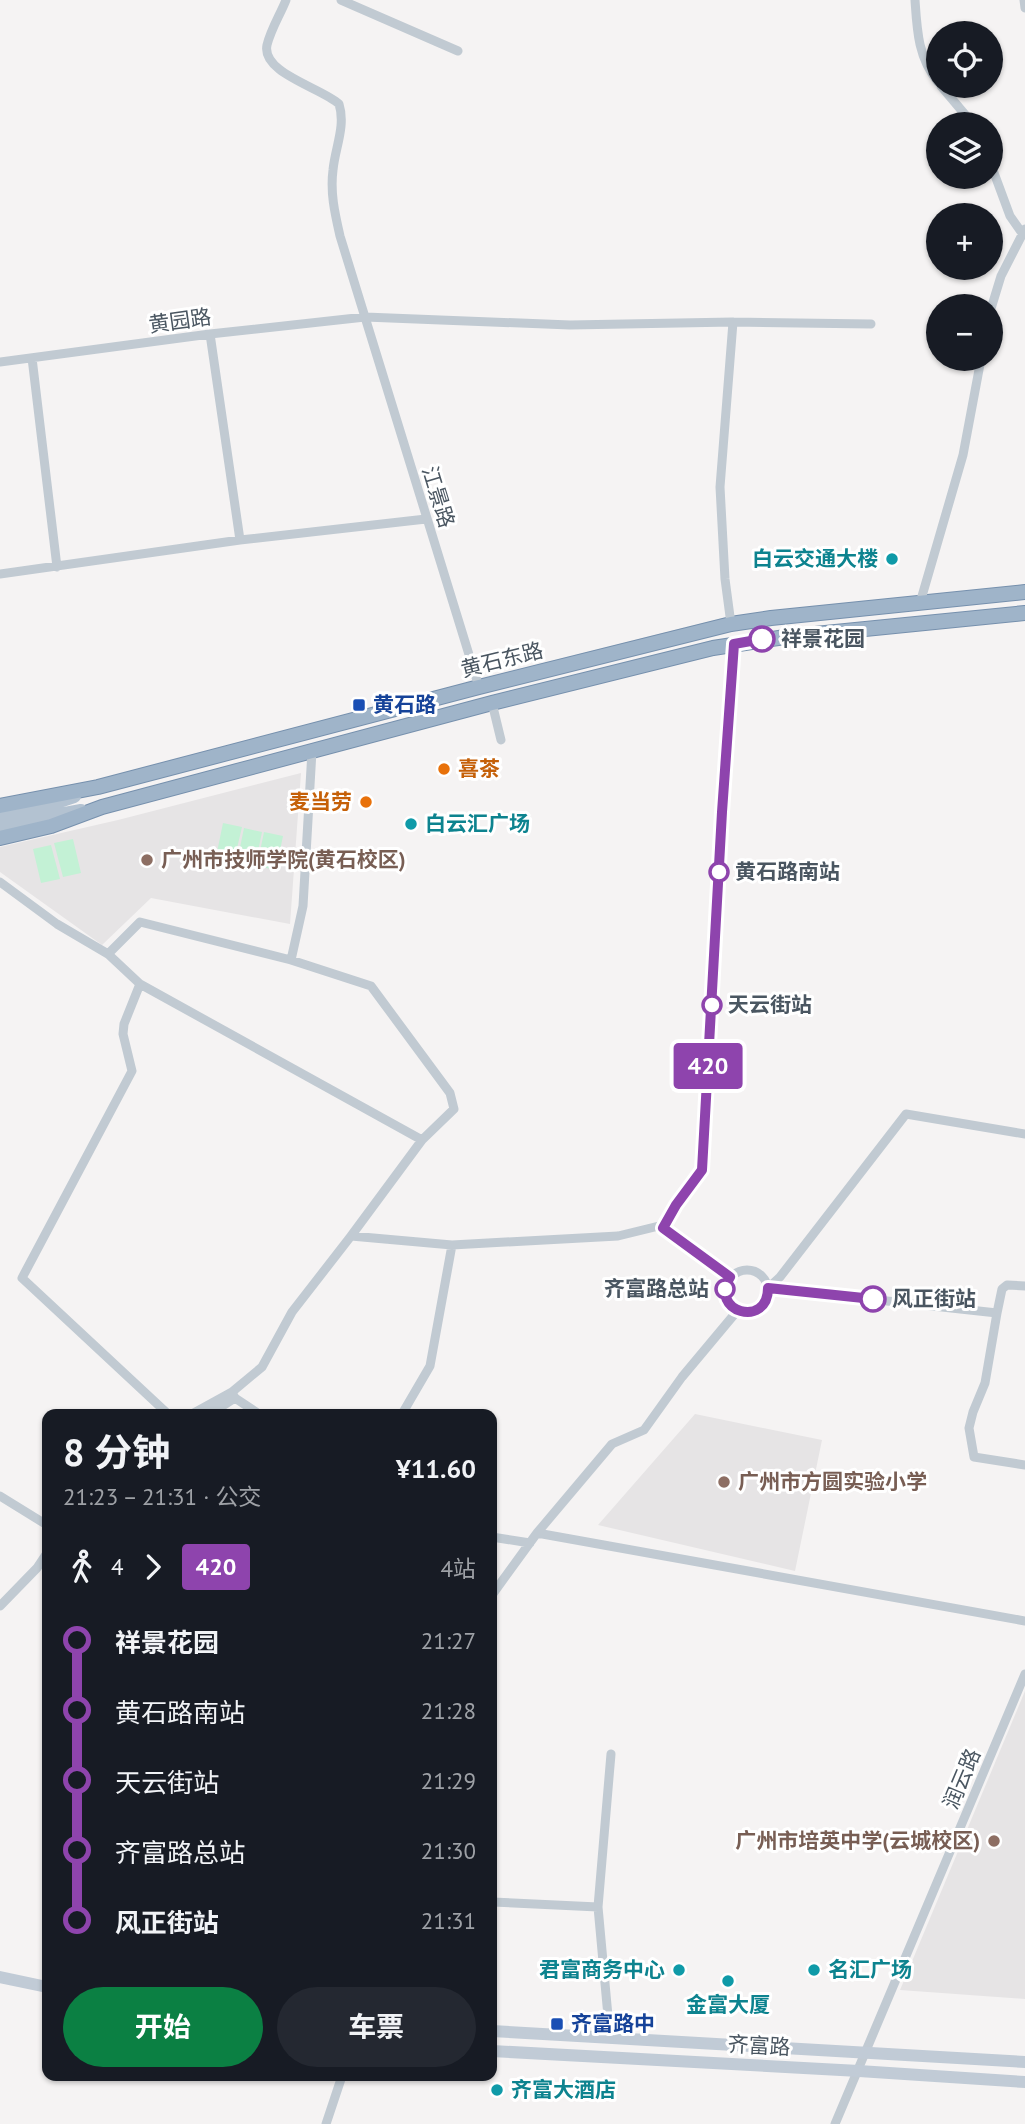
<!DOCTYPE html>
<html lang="zh">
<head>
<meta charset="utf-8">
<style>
	:root { --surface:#171b24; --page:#242831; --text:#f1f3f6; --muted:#9ea1a6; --accent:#0b8043 }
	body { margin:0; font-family:"PT Sans","Noto Sans SC",sans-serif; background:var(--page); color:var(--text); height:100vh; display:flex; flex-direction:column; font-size:26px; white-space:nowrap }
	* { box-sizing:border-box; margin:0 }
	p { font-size:23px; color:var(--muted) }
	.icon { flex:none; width:38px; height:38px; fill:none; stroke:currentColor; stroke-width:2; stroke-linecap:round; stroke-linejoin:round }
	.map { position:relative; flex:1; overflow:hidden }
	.drawer { position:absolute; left:42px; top:1409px; width:455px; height:672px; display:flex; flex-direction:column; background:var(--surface); border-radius:14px; box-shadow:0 2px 5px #0004 }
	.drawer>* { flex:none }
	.badge { padding:0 14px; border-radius:5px; font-size:24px; line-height:46px }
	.controls { position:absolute; left:926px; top:21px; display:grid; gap:14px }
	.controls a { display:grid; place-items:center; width:77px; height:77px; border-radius:50%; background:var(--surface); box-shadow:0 2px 5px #0004; font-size:35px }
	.map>.badge { position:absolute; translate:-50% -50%; box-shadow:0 0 0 4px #fff }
	.legs { display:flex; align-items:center; gap:10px; height:77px; padding:0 21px; font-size:23px }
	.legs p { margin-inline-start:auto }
	.summary { display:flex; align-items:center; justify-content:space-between; height:119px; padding:0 21px }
	h1 { font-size:38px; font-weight:700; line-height:52px }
	.cta { display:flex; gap:14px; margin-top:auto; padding:14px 21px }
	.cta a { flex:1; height:80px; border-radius:42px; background:var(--accent); color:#fff; font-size:28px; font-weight:700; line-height:80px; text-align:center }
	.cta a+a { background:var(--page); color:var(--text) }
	ul { padding:0 21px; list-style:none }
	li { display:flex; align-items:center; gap:24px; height:70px; font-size:26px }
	li i { display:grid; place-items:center; width:10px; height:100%; margin:0 9px; background:currentColor }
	li i::after { content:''; width:18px; height:18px; margin:-9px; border:5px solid; border-radius:50%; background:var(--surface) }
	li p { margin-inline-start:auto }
	li:first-child i { background:linear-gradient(#0000 50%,currentColor 0) }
	li:last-child i { background:linear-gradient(currentColor 50%,#0000 0) }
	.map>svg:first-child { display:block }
</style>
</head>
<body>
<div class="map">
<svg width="1025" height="2124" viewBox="0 0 1025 2124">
	<rect width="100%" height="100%" fill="#f5f3f3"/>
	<path fill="#e6e4e5" d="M301 773 290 924 151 898 102 945 0 872V847L118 820Z
		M695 1414 822 1440 795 1571 598 1525Z
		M1025 1691V1999L900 1990Z"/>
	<path fill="#c3f1d5" d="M223 823 242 827 234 861 216 857Z
		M244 828 262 832 255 866 237 862Z
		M264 832 283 836 276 870 257 866Z
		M73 839 81 873 63 877 54 843Z
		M51 845 60 879 41 883 33 849Z"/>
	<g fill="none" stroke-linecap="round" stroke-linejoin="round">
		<g stroke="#7690ad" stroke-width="16">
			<path id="trunk" d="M0 806 98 787 479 687 731 624 771 618 1025 592
				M0 838 51 826 102 807 492 703 713 648 785 637 1025 613"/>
		</g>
		<path stroke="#c1cad2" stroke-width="9" d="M286 0C280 15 271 29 267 45 261 73 322 88 339 104 346 126 335 148 333 170 330 193 335 214 340 236L479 687
			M341 0 458 51
			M915 0C917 30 918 58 938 82
			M1024 0 1025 8
			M941 86 973 124
			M990 162 1010 216 1022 233
			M990 312 1001 276 1025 229
			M210 334 240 540
			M32 358 57 567
			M0 362 210 334 365 317 570 325 733 322 871 324
			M0 574 240 540 426 519
			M920 603 963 455 981 359
			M731 624 725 579 720 487 733 322
			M492 703 501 740
			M0 882 57 924 108 954 140 984 422 1140
			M108 954 140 922 291 960 371 986 450 1093 454 1109 422 1140 351 1236
			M291 960 303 906 312 751
			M140 984 124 1024 123 1034 132 1071 22 1278 168 1414
			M726 1291a21 21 0 1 1 42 0a21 21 0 1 1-42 0Z
			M730 1277 663 1228 676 1205 702 1170 722 812 734 644
			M768 1288 780 1277 906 1114 1025 1134
			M768 1288 997 1313 1002 1289 1007 1285 1025 1286
			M997 1313 985 1383 973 1412 969 1428 974 1457 1025 1465
			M232 1392 262 1367 292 1312 351 1236 452 1245 618 1236 663 1225
			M192 1414 232 1392 235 1398 259 1414
			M210 1414 235 1398
			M402 1414 430 1366 452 1245
			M0 1496 47 1525
			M537 1533 1025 1621
			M492 1537 530 1543
			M492 1595 537 1533 612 1444 644 1430 682 1377 738 1310
			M0 1606 37 1568 47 1553
			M492 1902 598 1907
			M610 2038 598 1907 611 1754
			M326 2124 342 2076
			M835 2124 1025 1674"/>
		<path stroke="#c1cbd6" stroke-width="12" d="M0 1977 47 1987
			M492 2031 1025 2062
			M492 2051 859 2071 1025 2082"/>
		<path stroke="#b3c2d1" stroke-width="14" d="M0 817 35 809 74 796
			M0 826 81 811"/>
		<use href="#trunk" stroke="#9fb4c9" stroke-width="14"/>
	</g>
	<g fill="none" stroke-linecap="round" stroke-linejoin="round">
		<g stroke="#fff" stroke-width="16">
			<path id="line-1" d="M762 639 734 644 722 812 702 1170 676 1205 663 1228 730 1277C708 1312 768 1329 768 1288L873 1299"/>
		</g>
		<use href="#line-1" stroke="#8e44ad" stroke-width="10"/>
	</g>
	<g fill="#0f9aa8" stroke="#fff" stroke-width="2.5">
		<circle cx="892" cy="559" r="7"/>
		<circle cx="411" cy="824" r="7"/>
		<circle cx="679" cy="1970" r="7"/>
		<circle cx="814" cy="1970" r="7"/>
		<circle cx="728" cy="1981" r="7"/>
		<circle cx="497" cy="2090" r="7"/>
	</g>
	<g fill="#fff" stroke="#8e44ad" stroke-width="3.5">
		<circle cx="762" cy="639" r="12"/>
		<circle cx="719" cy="872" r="9"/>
		<circle cx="712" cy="1005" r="9"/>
		<circle cx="725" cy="1289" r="9"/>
		<circle cx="873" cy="1299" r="12"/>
	</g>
	<g fill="#1a4fb4" stroke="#fff" stroke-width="2.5">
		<rect x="352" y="698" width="14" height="14" rx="3.5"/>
		<rect x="550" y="2017" width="14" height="14" rx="3.5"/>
	</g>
	<g fill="#e8710a" stroke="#fff" stroke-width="2.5">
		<circle cx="444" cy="769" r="7"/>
		<circle cx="366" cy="802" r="7"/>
	</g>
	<g fill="#8d6e63" stroke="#fff" stroke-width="2.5">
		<circle cx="147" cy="860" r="7"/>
		<circle cx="724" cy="1482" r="7"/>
		<circle cx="994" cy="1841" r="7"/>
	</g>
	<g text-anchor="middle" stroke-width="6" stroke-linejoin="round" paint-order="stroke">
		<g font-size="21" fill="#4a5661" stroke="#fff">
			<text transform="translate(180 321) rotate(-8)" y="7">黄园路</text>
			<text transform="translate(438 497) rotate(73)" y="7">江景路</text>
			<text transform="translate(502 660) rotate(-14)" y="7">黄石东路</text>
			<text transform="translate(962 1779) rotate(-67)" y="7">润云路</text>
			<text transform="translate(759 2046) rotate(3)" y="7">齐富路</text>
		</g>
		<g font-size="21" font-weight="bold" fill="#0d838f" stroke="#fff" text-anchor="start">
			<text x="878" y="566" text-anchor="end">白云交通大楼</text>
			<text x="425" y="831">白云汇广场</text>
			<text x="665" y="1977" text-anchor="end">君富商务中心</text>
			<text x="828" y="1977">名汇广场</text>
			<text x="728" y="2012" text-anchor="middle">金富大厦</text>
			<text x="511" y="2097">齐富大酒店</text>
		</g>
		<g font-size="21" font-weight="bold" fill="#4a5661" stroke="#fff" text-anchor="start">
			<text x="781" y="646">祥景花园</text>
			<text x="735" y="879">黄石路南站</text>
			<text x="728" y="1012">天云街站</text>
			<text x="709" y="1296" text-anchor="end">齐富路总站</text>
			<text x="892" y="1306">风正街站</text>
		</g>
		<g font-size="21" font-weight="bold" fill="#164399" stroke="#fff" text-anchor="start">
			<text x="373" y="712">黄石路</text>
			<text x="571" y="2031">齐富路中</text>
		</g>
		<g font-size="21" font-weight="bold" fill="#c56008" stroke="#fff" text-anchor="start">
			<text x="458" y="776">喜茶</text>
			<text x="352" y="809" text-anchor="end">麦当劳</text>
		</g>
		<g font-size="21" font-weight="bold" fill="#785e54" stroke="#fff" text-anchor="start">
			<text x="161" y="867">广州市技师学院(黄石校区)</text>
			<text x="738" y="1489">广州市方圆实验小学</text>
			<text x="980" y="1848" text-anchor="end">广州市培英中学(云城校区)</text>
		</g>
	</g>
</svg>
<div class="controls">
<a><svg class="icon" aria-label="locate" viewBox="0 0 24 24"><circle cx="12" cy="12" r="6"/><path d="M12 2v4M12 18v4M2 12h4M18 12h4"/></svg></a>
<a><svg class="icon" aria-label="layers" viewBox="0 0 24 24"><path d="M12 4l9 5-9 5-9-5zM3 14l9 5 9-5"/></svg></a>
<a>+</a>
<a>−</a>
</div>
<b class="badge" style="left:708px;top:1066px;background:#8e44ad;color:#fff">420</b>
<section class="drawer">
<div class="summary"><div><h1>8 分钟</h1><p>21:23 – 21:31 · 公交</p></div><b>¥11.60</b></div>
<div class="legs"><svg class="icon" aria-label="walk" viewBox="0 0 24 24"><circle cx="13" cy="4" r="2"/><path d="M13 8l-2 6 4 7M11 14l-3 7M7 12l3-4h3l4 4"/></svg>4<svg class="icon" aria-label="forward" viewBox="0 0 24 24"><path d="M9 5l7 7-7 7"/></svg><b class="badge" style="background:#8e44ad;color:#fff">420</b><p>4站</p></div>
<ul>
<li><i style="color:#8e44ad"></i><b>祥景花园</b><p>21:27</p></li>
<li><i style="color:#8e44ad"></i><span>黄石路南站</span><p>21:28</p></li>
<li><i style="color:#8e44ad"></i><span>天云街站</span><p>21:29</p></li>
<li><i style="color:#8e44ad"></i><span>齐富路总站</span><p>21:30</p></li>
<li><i style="color:#8e44ad"></i><b>风正街站</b><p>21:31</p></li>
</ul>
<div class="cta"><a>开始</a><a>车票</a></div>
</section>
</div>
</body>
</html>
